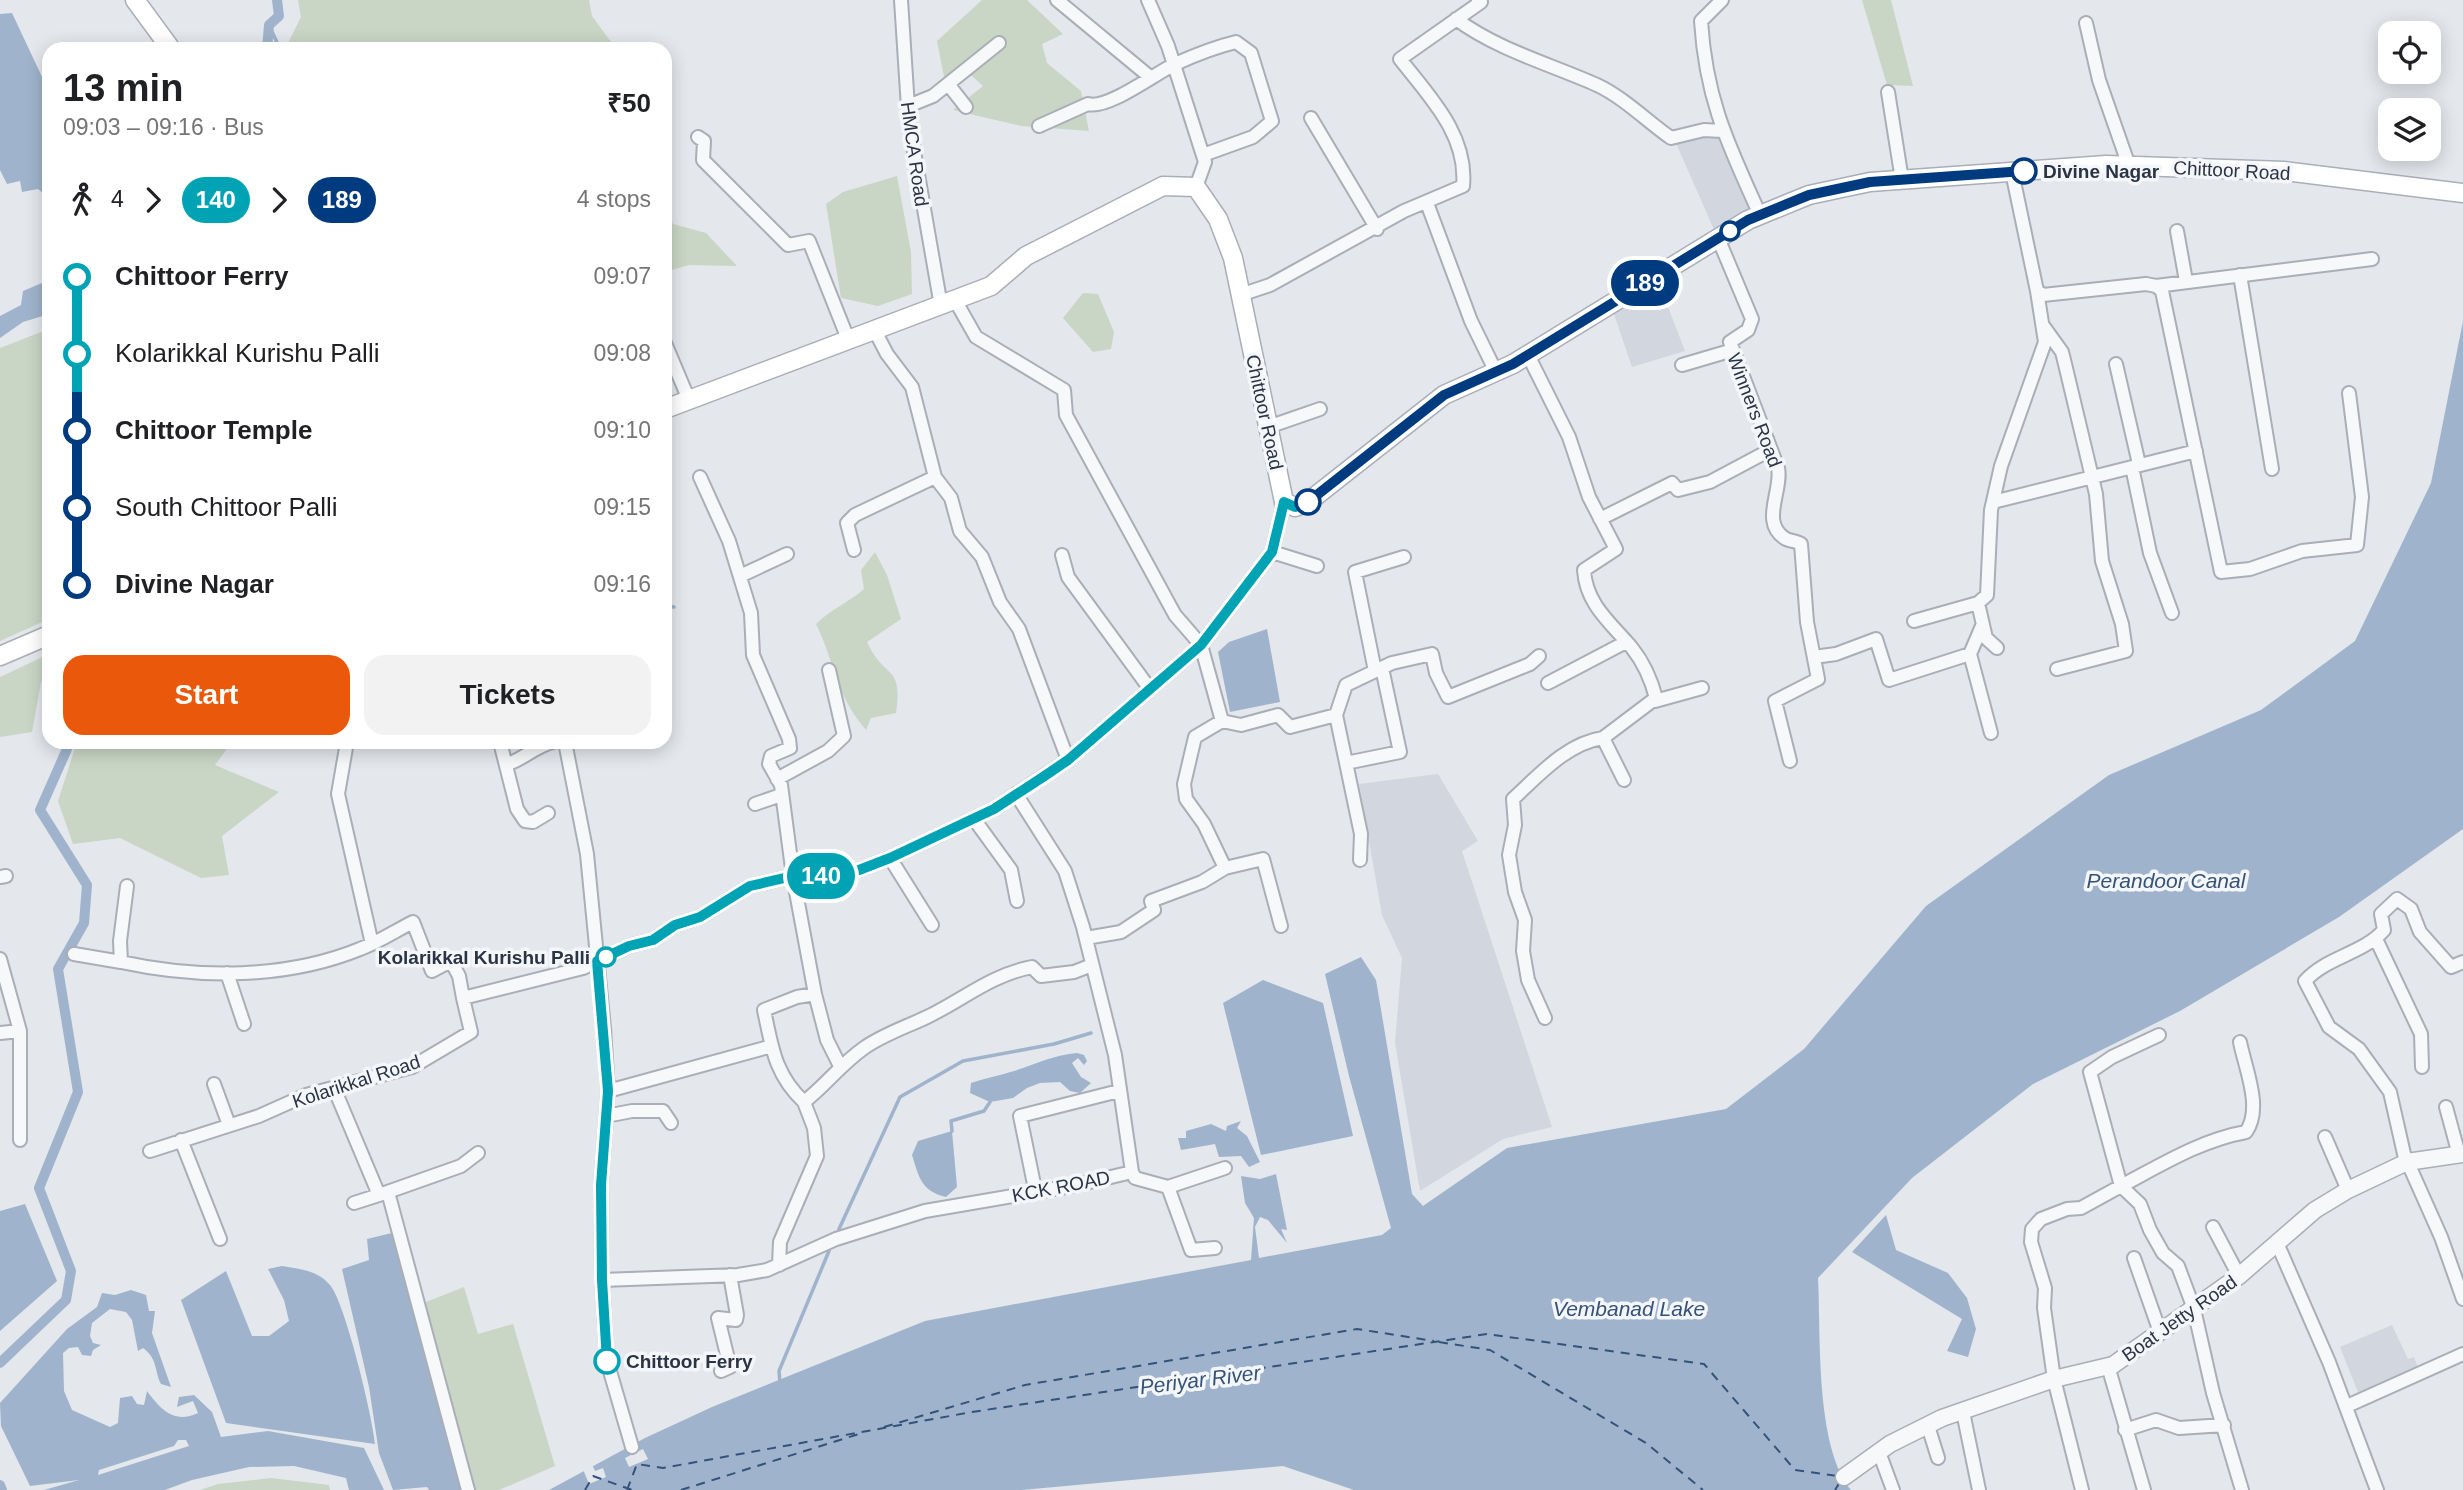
<!DOCTYPE html>
<html lang="en">
<head>
<meta charset="utf-8">
<style>
	:root { --surface:#fff; --page:#f2f2f2; --text:#202124; --muted:#757577; --accent:#ea580c }
	body { margin:0; font-family:Arial,sans-serif; background:var(--page); color:var(--text); height:100vh; display:flex; flex-direction:column; font-size:26px; white-space:nowrap }
	* { box-sizing:border-box; margin:0 }
	p { font-size:23px; color:var(--muted) }
	.icon { flex:none; width:38px; height:38px; fill:none; stroke:currentColor; stroke-width:2; stroke-linecap:round; stroke-linejoin:round }
	.map { position:relative; flex:1; overflow:hidden }
	.side { position:absolute; left:42px; top:42px; width:630px; height:707px; display:flex; flex-direction:column; background:var(--surface); border-radius:21px; box-shadow:0 4px 18px #0003 }
	.side>* { flex:none }
	.badge { padding:0 14px; border-radius:23px; font-size:24px; line-height:46px }
	.tools { position:absolute; left:2378px; top:21px; display:grid; gap:14px }
	.tools a { display:grid; place-items:center; width:63px; height:63px; border-radius:14px; background:var(--surface); box-shadow:0 4px 18px #0003; font-size:35px }
	.map>.badge { position:absolute; translate:-50% -50%; box-shadow:0 0 0 4px #fff }
	.legs { display:flex; align-items:center; gap:10px; height:77px; padding:0 21px; font-size:23px }
	.legs p { margin-inline-start:auto }
	.summary { display:flex; align-items:center; justify-content:space-between; height:119px; padding:0 21px }
	h1 { font-size:38px; font-weight:800; line-height:52px }
	.button { display:flex; gap:14px; margin-top:auto; padding:14px 21px }
	.button a { flex:1; height:80px; border-radius:21px; background:var(--accent); color:#fff; font-size:28px; font-weight:800; line-height:80px; text-align:center }
	.button a+a { background:var(--page); color:var(--text) }
	ul { padding:0 21px; list-style:none }
	li { display:flex; align-items:center; gap:24px; height:77px; font-size:26px }
	li i { display:grid; place-items:center; width:10px; height:100%; margin:0 9px; background:currentColor }
	li i::after { content:''; width:18px; height:18px; margin:-9px; border:5px solid; border-radius:50%; background:var(--surface) }
	li p { margin-inline-start:auto }
	li:first-child i { background:linear-gradient(#0000 50%,currentColor 0) }
	li:last-child i { background:linear-gradient(currentColor 50%,#0000 0) }
	.map>svg:first-child { display:block }
</style>
</head>
<body>
<div class="map">
<svg width="2463" height="1490" viewBox="0 0 2463 1490">
	<rect width="100%" height="100%" fill="#e4e7ec"/>
	<path fill="#d2d6de" d="M1720 134 1753 210 1716 234 1675 141Z
		M1657 288 1665 307H1668L1685 351 1632 367 1614 314Z
		M1438 774 1478 841 1462 851 1552 1127 1503 1139 1420 1191 1395 1043 1402 958 1382 915 1359 784Z
		M2392 1325 2408 1359 2414 1357 2420 1373 2361 1400 2340 1347Z"/>
	<path fill="#c9d6c5" d="M298 0H589L592 16 611 42 601 49H285L301 17Z
		M982 0H1027L1063 34 1042 44 1047 63 1081 91 1089 131 1021 126 953 110 983 86 972 76 944 77 937 41Z
		M1862 0H1891L1913 86 1887 85Z
		M897 176 911 252 912 294 878 306 841 298 826 204 843 192Z
		M665 210 673 224 706 233 737 266 689 265 665 272Z
		M1083 293 1098 294 1114 332 1111 349 1093 352 1063 318Z
		M49 329V619L0 641V348Z
		M875 552 887 575 901 619 867 642C885 681 903 663 896 713L871 718 866 730C834 692 836 665 816 624 831 609 848 603 864 589L861 570Z
		M49 654V679L41 682 32 732 0 737V677Z
		M77 742H232L215 765 279 792 222 836 229 875 201 878 120 838 73 844 58 801Z
		M464 1287 478 1334 513 1324 555 1466 499 1490H471L421 1304Z
		M271 1478 329 1485 330 1490H200L218 1484Z"/>
	<path fill="#9fb4cc" fill-rule="evenodd" d="M12 13 43 79 49 80V192L44 194 38 189 22 192 20 181 7 184 0 170V14Z
		M49 280V314L23 322 0 338V316L21 305 23 291Z
		M2463 321V829L2339 917 2180 1011 2033 1084 1912 1178 1818 1278C1821 1335 1815 1446 1851 1490H1354L1283 1466 1022 1490H549L645 1438 712 1407 925 1321 1251 1260 1254 1218 1245 1203 1241 1176 1260 1179 1276 1174 1287 1230 1281 1229 1287 1243 1268 1220 1260 1217 1255 1227 1259 1258 1382 1235 1391 1228 1349 1076 1325 974 1361 957 1376 980 1412 1194 1423 1206 1507 1148 1726 1109 1804 1049 1926 906 2109 775 2261 710 2355 641 2431 483Z
		M1267 629 1280 702 1230 712 1218 652 1229 642Z
		M1263 980 1323 1003 1353 1136 1261 1155 1223 1003Z
		M1077 1053 1084 1055 1087 1061 1084 1065 1078 1058 1072 1063 1081 1077 1091 1083 1080 1093 1070 1091 1060 1082 1040 1083 1027 1088 1013 1098 990 1102 970 1093 971 1083C985 1078 999 1076 1014 1071 1036 1064 1054 1055 1077 1053Z
		M1241 1121 1237 1128 1247 1136 1260 1162 1249 1167 1241 1156 1219 1157 1215 1144 1181 1150 1178 1138H1186V1131L1211 1124 1226 1131 1227 1126Z
		M952 1131 957 1187 946 1197C921 1191 919 1177 912 1155L918 1141Z
		M25 1204 57 1281 0 1331V1211Z
		M1886 1215 1896 1250 1948 1273 1967 1298 1976 1329 1968 1357 1947 1351 1962 1319 1852 1252Z
		M396 1232 465 1490H429L427 1487 393 1490 379 1453 369 1387 342 1269 369 1260 367 1239Z
		M282 1266C300 1269 317 1270 330 1285 345 1302 373 1418 375 1444L226 1423 181 1300 226 1271 252 1336H269L289 1321 284 1300 268 1269Z
		M131 1290 146 1295 149 1311H155L152 1333 171 1387 161 1384C154 1370 158 1359 143 1348L138 1351 132 1320 126 1312 110 1309 92 1323 90 1336 93 1343 101 1345 93 1350 91 1356 82 1355 78 1347 69 1348 63 1353 64 1391 72 1410 110 1427 118 1423 120 1398 132 1396 137 1404 144 1405 147 1391C161 1410 174 1424 198 1413L193 1401 177 1407 179 1397 194 1395 212 1412 221 1437 268 1431 364 1448 384 1490H349L346 1478 294 1466 249 1467 192 1480 165 1490H44L79 1480 30 1486 1 1426 0 1403 67 1329 97 1307 102 1293 115 1295ZM178 1440H186L189 1446 98 1475 99 1470 174 1446Z"/>
	<path fill="#e4e7ec" d="M634 1442 639 1451 643 1449 648 1459 629 1467 625 1458 631 1455 626 1445Z
		M591 1462 595 1471 603 1468 606 1477 589 1484 582 1467Z"/>
	<g fill="none" stroke-linecap="round" stroke-linejoin="round">
		<path stroke="#9fb4cc" stroke-width="3.5" d="M269 25 280 49
			M665 606 674 607
			M952 1131 951 1121 984 1111 990 1102
			M839 1229 900 1097 963 1061 1054 1044 1091 1033
			M780 1383 779 1371 829 1251"/>
		<path stroke="#9fb4cc" stroke-width="10" d="M267 49 269 25 279 16 277 0
			M49 711V712
			M0 1363 66 1300 71 1271 39 1188 78 1092 58 969 84 923 87 885 40 810 67 749 63 742
			M0 1485 2 1490"/>
		<path stroke="#34527a" stroke-width="2" stroke-dasharray="9 7" stroke-linecap="butt" d="M1439 1342 1490 1350 1646 1443 1703 1490
			M884 1427 1025 1385 1357 1329 1434 1341
			M585 1490 593 1476 632 1490
			M627 1490 637 1464 663 1468 972 1412 1487 1334 1704 1364 1795 1470 1838 1476
			M681 1490 862 1433
			M1835 1490 1840 1482"/>
		<g stroke="#a9aeb7" stroke-width="16">
			<path id="minor" d="M901 0 909 123 941 306
				M1057 0 1150 77
				M1148 0 1168 46 1205 162 1196 187
				M1722 0 1701 21C1706 100 1728 144 1760 215
				M1456 19C1498 50 1550 64 1597 85 1623 97 1648 122 1671 138L1704 130 1722 131
				M2086 23 2099 80 2129 166
				M948 84 966 107
				M1888 92 1902 180
				M908 106 933 96 999 43
				M1311 118 1377 229
				M1039 126 1088 104C1107 110 1156 73 1175 64 1195 55 1215 47 1236 42L1251 53 1272 121 1253 137 1203 155
				M698 137 704 141 703 160 788 245 809 241 848 339
				M2012 172 2037 291 2043 295 2146 284 2156 286 2162 291 2221 572 2250 569 2302 551 2357 545 2362 497 2349 393
				M1427 203 1471 321 1496 372
				M2177 231 2186 281
				M1718 238 1752 319 1748 330 1730 342 1778 468C1783 490 1759 523 1786 539 1790 541 1797 541 1801 544L1807 622 1818 679 1775 701 1790 761
				M2240 275 2272 469
				M2156 286 2372 259
				M1240 295 1270 285 1404 211 1463 186C1468 135 1429 96 1400 59L1481 2 1478 0
				M955 300 976 337 1064 390 1066 415 1175 615 1201 645 1222 721 1241 725 1278 715 1290 727 1336 715 1361 834 1360 860
				M2044 327 2062 352 2065 364 2096 494 2102 561 2122 624 2126 651 2057 669
				M875 331 887 354 912 387 935 477 951 498 960 531 982 557 1000 602 1019 629 1068 760 1201 645 1272 552 1284 502
				M665 343 689 400
				M1528 355 1569 437 1589 497 1616 549 1584 570C1586 605 1612 624 1632 648 1644 663 1651 679 1656 698L1603 738 1624 780
				M2116 364 2139 464
				M1682 365 1733 350
				M1268 427 1320 409
				M2132 467 2150 553 2172 613
				M700 477 729 541 751 613 753 655 789 739 790 748 771 756 769 764 781 785 793 876 815 994
				M1993 502 2196 451
				M1600 519 1672 483 1678 490 1710 482 1770 450
				M854 550 847 523 855 515 935 477
				M1272 552 1317 566
				M1062 555 1068 577 1150 689
				M740 576 787 554
				M1914 621 1978 603
				M1997 648 1986 638 1978 603 1987 595 1991 510 2001 466 2045 342 2037 291
				M1970 654 1982 626
				M1814 657 1836 654 1876 639 1889 680 1970 654 1991 733
				M1375 671 1355 572 1404 557
				M1548 683 1626 642
				M1655 701 1702 688
				M1336 715 1346 685 1392 663 1432 654 1436 673 1448 697 1530 664 1539 656
				M1222 721 1195 737 1184 784 1186 799 1204 824 1225 868
				M347 742 338 794 372 944
				M500 742 517 809 525 821 533 822 548 813
				M565 742 587 854 604 1028 608 1091 601 1185 602 1280 607 1361 632 1447
				M1346 763 1400 752 1382 668
				M508 764C525 758 536 746 553 742
				M777 779 828 751 844 736 829 670
				M755 804 781 795
				M974 819 1011 870 1017 901
				M890 858 932 925
				M0 877 6 876
				M127 886 120 941 121 962C199 979 286 979 360 949 379 942 395 931 413 922L432 971 451 961 459 976 463 998
				M1086 938 1121 932 1154 910 1151 901 1202 882 1225 868 1263 859 1281 926
				M2376 939 2421 1034 2422 1067
				M74 954 121 962
				M0 959 20 1031V1140
				M2463 962 2451 967 2420 932 2411 909 2397 899 2381 914 2384 930C2363 954 2326 957 2305 981L2329 1027 2359 1049 2390 1092 2404 1154 2441 1237 2463 1299
				M227 973 244 1024
				M1545 1018 1528 980 1523 951 1525 920 1515 892 1509 855 1515 825 1513 799C1538 776 1567 743 1603 738
				M0 1033 20 1031
				M2240 1042C2245 1068 2263 1108 2246 1132 2201 1140 2161 1165 2121 1186L2140 1204 2150 1230 2163 1253 2178 1266 2194 1309 2213 1393 2242 1490
				M214 1084 229 1125
				M334 1088 379 1195 461 1166 478 1153
				M608 1091 772 1046
				M804 1102C775 1075 772 1048 764 1010L797 997 815 994 827 1040 840 1066
				M2446 1107 2459 1155
				M606 1116 632 1111H663L671 1123
				M2325 1137 2348 1190
				M181 1140 220 1239
				M150 1151 259 1116 306 1095 412 1067 471 1032 463 998 583 968 629 946 653 940 675 925 700 917 750 886 802 874 824 876 859 870 890 858 994 809 1068 760
				M1132 1172 1135 1178 1168 1187 1191 1250 1215 1248
				M1168 1187 1225 1168
				M1035 1189 1020 1116 1119 1091
				M388 1192 468 1490
				M354 1203 379 1195
				M2213 1227 2239 1276
				M2277 1243 2329 1362 2377 1490
				M2134 1258 2160 1332
				M779 1265 780 1242 817 1156 814 1128 804 1102C826 1085 841 1064 864 1048 882 1035 906 1027 927 1017 964 999 991 975 1032 967L1041 976 1074 972 1092 965
				M602 1280 738 1275 767 1270 836 1239 925 1211 1077 1185 1132 1172 1115 1055 1083 927 1065 871 1016 794
				M2108 1366 2144 1490
				M721 1371 730 1367 718 1318 736 1320 737 1315 730 1275
				M2347 1406 2463 1354
				M1963 1412 1979 1490
				M1928 1426 1938 1458
				M2125 1430 2156 1420 2179 1428 2224 1425
				M1879 1452 1893 1490
				M2082 1490 2054 1379 2044 1308 2045 1288 2031 1242 2032 1229 2041 1219 2067 1209 2081 1208 2121 1186 2090 1072 2112 1057 2159 1035"/>
		</g>
		<g stroke="#a9aeb7" stroke-width="19">
			<path id="tertiary" d="M1844 1477 1890 1444 1942 1418 2054 1379 2113 1365 2239 1276 2315 1210 2348 1190 2407 1162 2463 1154"/>
		</g>
		<g stroke="#a9aeb7" stroke-width="21">
			<path id="secondary" d="M135 0 171 49
				M665 409 991 286 1026 256 1163 186 1196 187 1218 219 1233 258 1284 502 1295 507 1308 502 1444 395 1513 364 1748 220 1809 195 1870 182 2106 165 2284 171 2463 193
				M0 656 49 635"/>
		</g>
		<use href="#minor" stroke="#f7f8fa" stroke-width="12"/>
		<use href="#tertiary" stroke="#f7f8fa" stroke-width="16"/>
		<use href="#secondary" stroke="#fff" stroke-width="18"/>
	</g>
	<g fill="none" stroke-linecap="round" stroke-linejoin="round">
		<g stroke="#fff" stroke-width="16">
			<path id="line-1" d="M607 1361 602 1280 601 1185 608 1091 597 961 629 946 653 940 675 925 700 917 750 886 802 874 824 876 859 870 890 858 994 809 1043 777 1068 760 1201 645 1272 552 1284 502 1295 507 1308 502"/>
		</g>
		<g stroke="#fff" stroke-width="16">
			<path id="line-2" d="M1308 502 1444 395 1513 364 1748 220 1809 195 1870 182 2024 171"/>
		</g>
		<use href="#line-1" stroke="#00a3b4" stroke-width="10"/>
		<use href="#line-2" stroke="#003b80" stroke-width="10"/>
	</g>
	<g fill="#fff" stroke="#003b80" stroke-width="3.5">
		<circle cx="2024" cy="171" r="12"/>
		<circle cx="1730" cy="231" r="9"/>
		<circle cx="1308" cy="502" r="12"/>
	</g>
	<g fill="#fff" stroke="#00a3b4" stroke-width="3.5">
		<circle cx="606" cy="957" r="9"/>
		<circle cx="607" cy="1361" r="12"/>
	</g>
	<g text-anchor="middle" stroke-width="7" stroke-linejoin="round" paint-order="stroke">
		<g font-size="19" fill="#2b3445" stroke="#f4f6f9">
			<text transform="translate(915 154) rotate(82)" y="7">HMCA Road</text>
			<text transform="translate(2232 170) rotate(3)" y="7">Chittoor Road</text>
			<text transform="translate(1755 410) rotate(69)" y="7">Winners Road</text>
			<text transform="translate(1265 412) rotate(78)" y="7">Chittoor Road</text>
			<text transform="translate(356 1081) rotate(-18)" y="7">Kolarikkal Road</text>
			<text transform="translate(1061 1186) rotate(-11)" y="7">KCK ROAD</text>
			<text transform="translate(2179 1318) rotate(-35)" y="7">Boat Jetty Road</text>
		</g>
		<g font-size="19" font-weight="bold" fill="#2b3445" stroke="#f4f6f9" text-anchor="start">
			<text x="2043" y="178">Divine Nagar</text>
			<text x="590" y="964" text-anchor="end">Kolarikkal Kurishu Palli</text>
			<text x="626" y="1368">Chittoor Ferry</text>
		</g>
		<g font-size="21" font-style="italic" fill="#34527a" stroke="#f4f6f9">
			<text x="2166" y="888">Perandoor Canal</text>
			<text x="1629" y="1316">Vembanad Lake</text>
			<text transform="translate(1200 1380) rotate(-7)" y="7">Periyar River</text>
		</g>
	</g>
</svg>
<div class="tools">
<a><svg class="icon" aria-label="locate" viewBox="0 0 24 24"><circle cx="12" cy="12" r="6"/><path d="M12 2v4M12 18v4M2 12h4M18 12h4"/></svg></a>
<a><svg class="icon" aria-label="layers" viewBox="0 0 24 24"><path d="M12 4l9 5-9 5-9-5zM3 14l9 5 9-5"/></svg></a>
</div>
<b class="badge" style="left:821px;top:876px;background:#00a3b4;color:#fff">140</b>
<b class="badge" style="left:1645px;top:283px;background:#003b80;color:#fff">189</b>
<section class="side">
<div class="summary"><div><h1>13 min</h1><p>09:03 – 09:16 · Bus</p></div><b>₹50</b></div>
<div class="legs"><svg class="icon" aria-label="walk" viewBox="0 0 24 24"><circle cx="13" cy="4" r="2"/><path d="M13 8l-2 6 4 7M11 14l-3 7M7 12l3-4h3l4 4"/></svg>4<svg class="icon" aria-label="forward" viewBox="0 0 24 24"><path d="M9 5l7 7-7 7"/></svg><b class="badge" style="background:#00a3b4;color:#fff">140</b><svg class="icon" aria-label="forward" viewBox="0 0 24 24"><path d="M9 5l7 7-7 7"/></svg><b class="badge" style="background:#003b80;color:#fff">189</b><p>4 stops</p></div>
<ul>
<li><i style="color:#00a3b4"></i><b>Chittoor Ferry</b><p>09:07</p></li>
<li><i style="color:#00a3b4"></i><span>Kolarikkal Kurishu Palli</span><p>09:08</p></li>
<li><i style="color:#003b80"></i><b>Chittoor Temple</b><p>09:10</p></li>
<li><i style="color:#003b80"></i><span>South Chittoor Palli</span><p>09:15</p></li>
<li><i style="color:#003b80"></i><b>Divine Nagar</b><p>09:16</p></li>
</ul>
<div class="button"><a>Start</a><a>Tickets</a></div>
</section>
</div>
</body>
</html>
